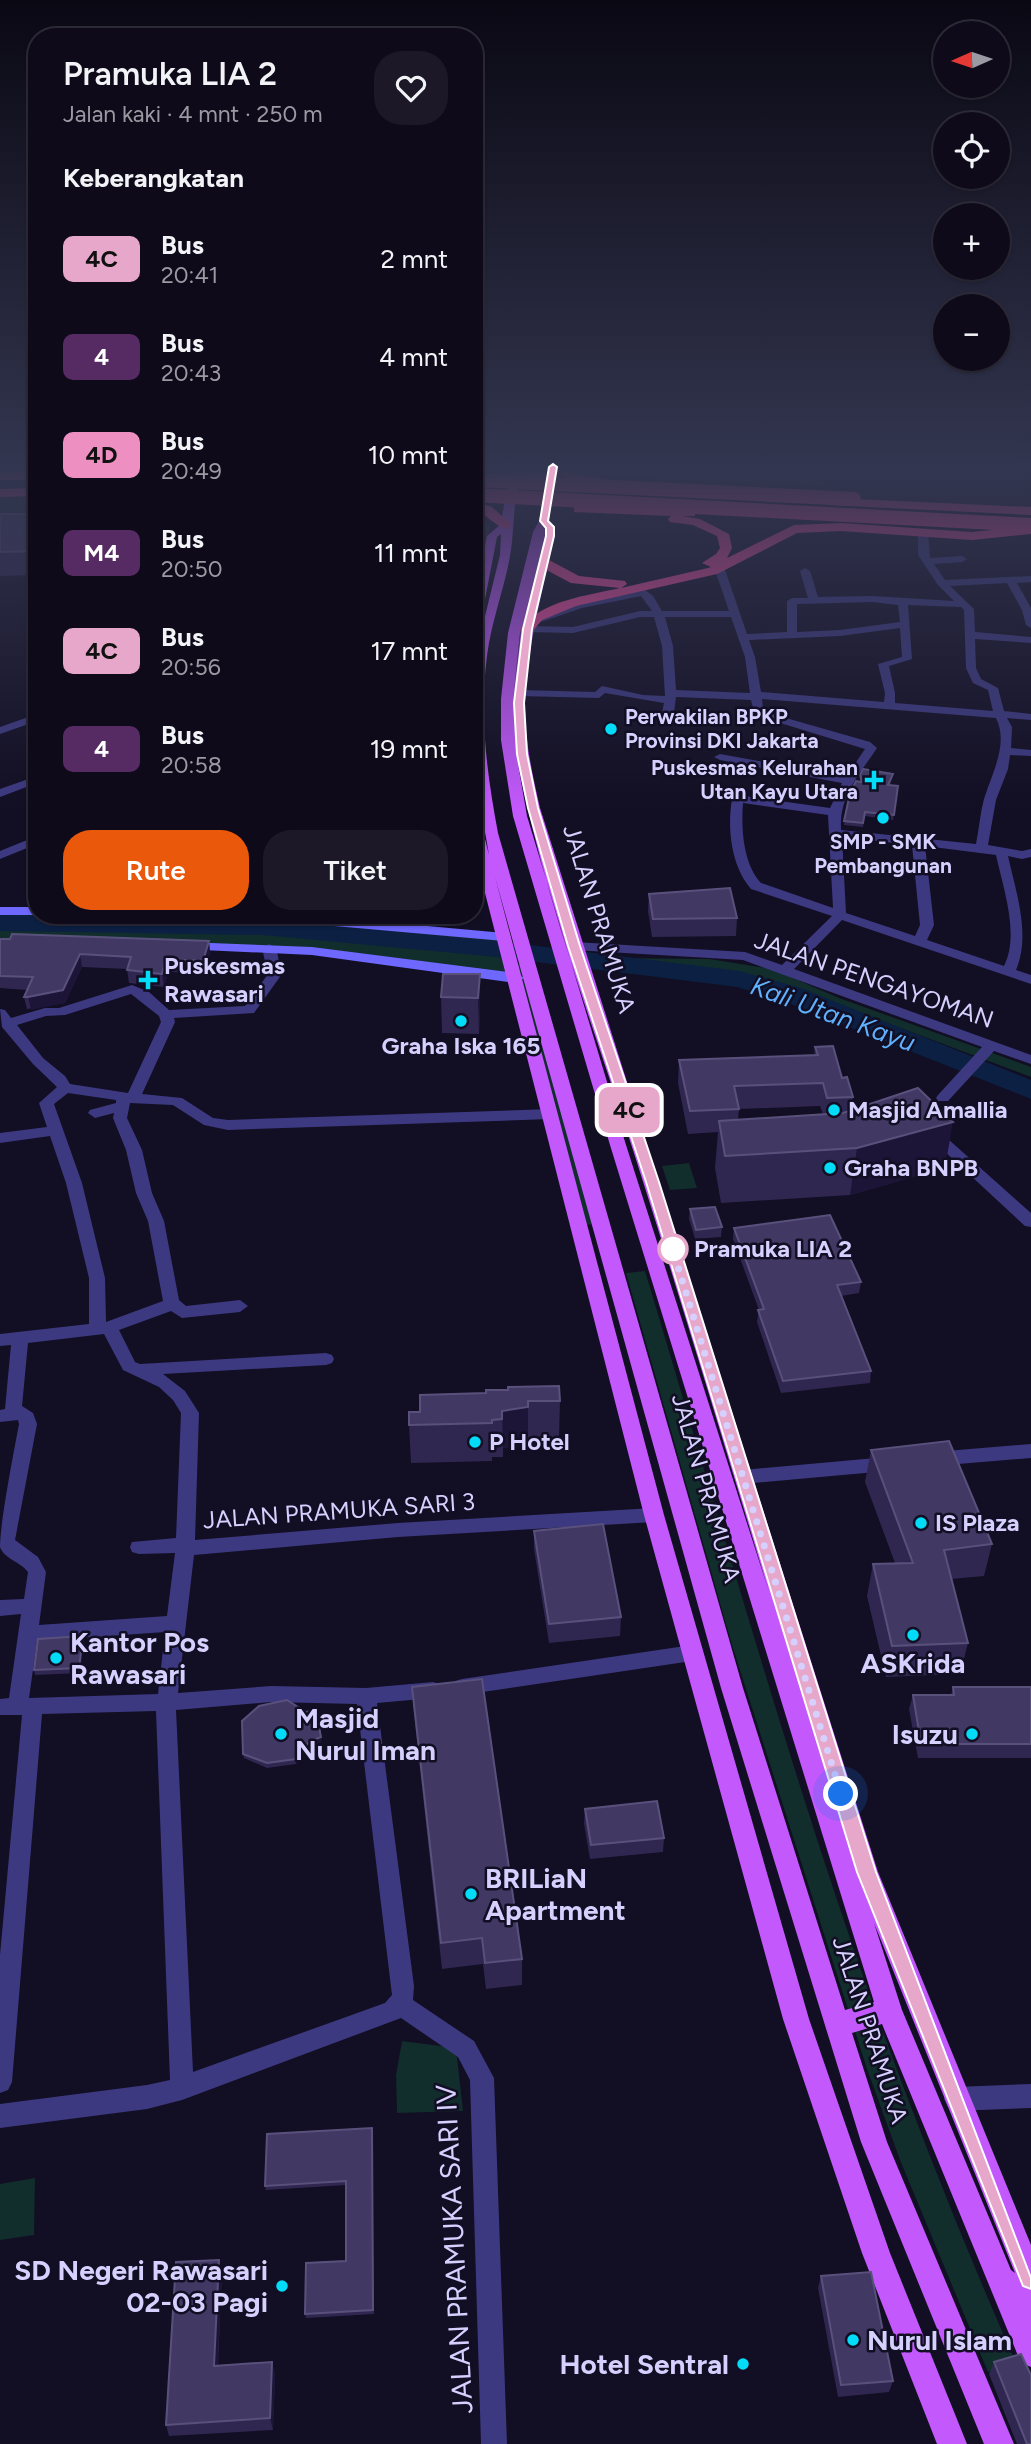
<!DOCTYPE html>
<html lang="id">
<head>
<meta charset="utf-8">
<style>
	:root { --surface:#0e0a1a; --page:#1c1827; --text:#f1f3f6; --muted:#9b9aa2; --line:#2e2b39; --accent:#ea580c }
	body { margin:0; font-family:Figtree,sans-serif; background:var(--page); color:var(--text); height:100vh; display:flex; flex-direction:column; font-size:26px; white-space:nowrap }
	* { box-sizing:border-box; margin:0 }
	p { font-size:23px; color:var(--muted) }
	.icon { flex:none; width:38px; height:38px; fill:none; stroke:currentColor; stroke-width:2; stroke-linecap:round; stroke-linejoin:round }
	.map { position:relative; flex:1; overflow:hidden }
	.sheet { position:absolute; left:28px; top:28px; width:455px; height:896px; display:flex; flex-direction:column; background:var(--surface); border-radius:28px; box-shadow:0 2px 5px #0004,0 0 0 2px var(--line) }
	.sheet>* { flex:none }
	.badge { padding:0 14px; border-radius:10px; font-size:24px; line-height:46px }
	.needle { width:46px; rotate:267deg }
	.buttons { position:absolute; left:933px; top:21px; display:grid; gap:14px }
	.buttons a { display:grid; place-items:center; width:77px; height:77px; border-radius:50%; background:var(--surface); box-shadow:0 2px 5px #0004,0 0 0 2px var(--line); font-size:35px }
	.you { position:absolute; width:35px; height:35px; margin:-18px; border:5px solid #fff; border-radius:50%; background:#1a73e8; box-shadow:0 0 0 10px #1a73e833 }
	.map>.badge { position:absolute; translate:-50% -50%; box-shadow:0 0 0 4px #fff }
	h2 { padding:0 35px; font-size:26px; line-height:63px }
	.round { display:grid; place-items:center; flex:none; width:74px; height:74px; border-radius:28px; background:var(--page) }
	.head { display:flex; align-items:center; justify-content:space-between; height:119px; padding:0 35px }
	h1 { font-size:33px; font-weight:600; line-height:52px }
	.button { display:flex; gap:14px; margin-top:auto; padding:14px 35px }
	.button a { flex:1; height:80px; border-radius:28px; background:var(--accent); color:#fff; font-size:28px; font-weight:600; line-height:80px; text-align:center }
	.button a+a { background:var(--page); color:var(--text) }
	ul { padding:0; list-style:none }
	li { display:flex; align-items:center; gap:21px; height:98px; padding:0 35px }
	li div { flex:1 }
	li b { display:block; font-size:26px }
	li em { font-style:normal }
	li .badge { min-width:77px; font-weight:700; text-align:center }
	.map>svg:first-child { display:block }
</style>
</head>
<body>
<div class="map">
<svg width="1031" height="2444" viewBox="0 0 1031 2444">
	<rect width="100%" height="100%" fill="#120e23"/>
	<path fill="#112d2c" d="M572 467H803L824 485 571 475Z
		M0 493 37 494V537H0Z
		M474 508 490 526 474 597Z
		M0 911H37V915H256L502 938 512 965 527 963 601 1223 579 1226 515 978 312 951 0 941Z
		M614 958 709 959 772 969 839 998 1031 1067V1077L802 991 757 977 621 962Z
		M689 1163 697 1188 670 1190 662 1166Z
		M645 1271C720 1519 789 1769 876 2013 919 2131 965 2248 1016 2363L988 2372 900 2160 867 2069 732 1645 626 1273Z
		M402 2041 456 2048 463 2111 397 2113 396 2075Z
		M35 2178 34 2235 0 2240V2184Z"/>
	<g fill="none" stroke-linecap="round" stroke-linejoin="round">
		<path fill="#0c2044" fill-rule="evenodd" d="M0 915 263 919 497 941 739 971 801 988 1031 1080V1099L781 1000 737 987 497 957 263 935 0 931Z"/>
		<path fill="#3d3981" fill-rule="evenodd" d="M923 529 928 532 930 558 962 556 967 559 962 562 934 564 945 580 1031 576V582L1017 583 1031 608V628L1026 625 1022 610 1007 583 950 586 974 609 975 632 1031 637V643L975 639 976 668 981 679 998 688 1004 711 1031 714V720L1007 718 1012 727 1011 748 1031 750V756L1010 755 1008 769 996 800 988 845 1022 851 1031 849V857L1022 859 1008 856C1016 892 1031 935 1016 970L1031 975V984L842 920 794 969 1031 1055V1064L994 1051 948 1101H938L936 1098 938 1095 982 1047 743 960 574 950 567 946 574 942 745 952 782 965 832 916 751 889C731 866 727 828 732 799L738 795 830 808 842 783 720 760 714 757 720 754 846 777 865 749 764 718 754 712 751 700 676 697 674 713 668 716 662 713 664 703 605 693 599 698 520 696 515 693 520 690 595 692 602 686 643 695 665 696 662 646 654 617H640L573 633 527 632 522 629 527 626 573 627 640 611H652L641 596 582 608 541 622 536 619 575 604 636 591V587L640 586 653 596 662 611H729L714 567 719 564 724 567 747 634 787 632V601L792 598H808L800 571 805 568 810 571 818 597 872 596 954 601 938 585 918 555V532ZM872 602 898 605 900 622 840 630 797 632V604ZM908 605 961 607 964 610 966 668 973 683 988 690 993 711 895 703V693L889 666 912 659ZM665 617H731L745 657 750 693 676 690 673 646ZM900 628 902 657 878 664 885 693 884 702 761 692 755 657 749 640 840 636ZM762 699 996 718C1009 744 992 773 984 799 980 814 979 829 976 844L841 830C839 796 859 775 877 748L870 742 772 714 763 708ZM743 803 828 815 833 908 761 883C743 864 741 828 743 803ZM842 837 912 845 920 925 915 936 846 913ZM925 846 996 855C1003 888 1020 934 1004 966L927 940 934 925Z
			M37 714V721L0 734V727Z
			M37 776V783L0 797V789Z
			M37 836V844L0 859V851Z
			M269 944 276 948 282 974 254 1013 174 1018 175 1022 142 1094 182 1098 213 1118 228 1120 551 1109 558 1114 551 1119 228 1130 204 1125 173 1105 130 1103 127 1118 142 1150 152 1193 164 1221 179 1300 186 1306 240 1300 248 1306 240 1312 182 1318 171 1311 119 1330 135 1362 140 1364 326 1353 332 1355 334 1359 332 1363 326 1365 163 1374 185 1391 199 1413 195 1540 398 1523 654 1508 660 1510 663 1515 660 1520 654 1522 398 1537 194 1555 178 1693 271 1686 366 1688 433 1682 440 1684 443 1690 440 1696 433 1698 377 1703 414 1986 413 2000 474 2041 494 2078 507 2444H481L470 2080 458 2057 401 2018 182 2100 147 2109 0 2128V2104L147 2085 170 2080 156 1711 42 1714 12 2082 8 2090 0 2093V1955L22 1715H0V1699L9 1698 21 1614 0 1616V1600L24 1599 28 1572C21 1562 4 1559 0 1547 0 1523 14 1451 19 1424L18 1420 0 1422V1410L5 1409 11 1345 0 1346V1334L89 1324V1278L66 1183 50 1136 0 1143V1133L47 1127 39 1103 57 1087 33 1064 2 1027 0 1009 5 1010 11 1018 45 1008H59L132 985 149 992 169 1010 245 1006 268 974 262 948ZM131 994 159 1016 161 1022 128 1093 70 1084 65 1076 43 1058 17 1025 46 1016 65 1015ZM68 1093 116 1100V1103L90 1110 88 1113 95 1118 114 1113 113 1118 126 1150 136 1193 148 1221 163 1301 106 1322 105 1278 82 1183 54 1104ZM104 1334 123 1370 159 1387 173 1400 181 1413 176 1538 132 1542 130 1547 132 1552 139 1554 175 1553 167 1616 39 1625 46 1572 38 1557 15 1540 37 1424 33 1413 22 1406 28 1343ZM165 1632 158 1694 29 1698 37 1641ZM271 1702 357 1704 392 1995 385 2003 193 2072 176 1710Z
			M934 1129 939 1131 1031 1213V1227L1025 1226 929 1137 927 1134 929 1131Z
			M1031 1444V1458L934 1466 928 1464 925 1459 928 1454 934 1452Z
			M887 1457 893 1459 896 1464 893 1469 887 1471 743 1484 737 1482 734 1477 737 1472 743 1470Z
			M692 1645 699 1647 702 1653 699 1659 692 1661 462 1695 455 1693 452 1687 455 1681 462 1679Z
			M1031 2084V2108L956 2111 948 2107 944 2099 948 2091 956 2087Z"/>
		<path fill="#6e68fe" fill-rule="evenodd" d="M0 907H37V915H0Z
			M248 915H307L504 933 511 937 504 941 255 919Z
			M185 942 312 947 516 973 524 978 516 983 312 955 180 949 178 946Z"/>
		<path fill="#c358fd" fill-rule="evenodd" d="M514 467 547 472 548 467H558L549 520 555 527V536C542 591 528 644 525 701 524 737 532 773 540 808L878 1872 1031 2245V2367L1021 2363 882 2024 852 2033 887 2142 1014 2444H984L861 2142 721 1688 495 877 664 1515 809 2019 890 2253 967 2444H937L862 2253 783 2019 644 1515 474 850V819L481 823 489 855 474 769V661L500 555 501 534 497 537 480 625 474 628V596L487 536 501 524 505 498ZM521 476 546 478 539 521 533 532 508 633 501 699V740L513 816 610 1145 874 2002 845 2010 743 1688 498 833C487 774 479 716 487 656 491 622 504 590 510 556 515 528 512 505 521 476ZM545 529 521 629 513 700 520 633ZM518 764C544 895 592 1023 633 1150 680 1297 724 1444 769 1592L626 1145 527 816ZM874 1923 1015 2273 1011 2270 902 2010Z"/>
		<path fill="#fd4c9e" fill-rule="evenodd" d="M550 467C562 467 566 472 577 475 587 478 597 475 605 481 590 492 562 479 550 467Z
			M0 472H37V480H0Z
			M37 488V496L0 497V489Z
			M833 498 1031 507V515L829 505 827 502Z
			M474 501 492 507 512 525 506 529C494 525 486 514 474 509Z
			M578 505 695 510V516H683L700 519 729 534 732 548 727 558 794 525 841 523 972 532 1031 526V534L972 540 841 531 797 533 717 574 576 606 542 620 532 632H522L520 629C542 600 586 596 620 588L571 583 539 566V560H549L579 576 625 581 627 584 621 588 708 568 711 567 702 563 716 554 720 548 717 536 693 525 670 522 668 519 671 516 574 512V506Z"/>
		<path stroke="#fd4c9e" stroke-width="14" d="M474 480 854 499
			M474 495 1031 525"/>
	</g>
	<path fill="#302751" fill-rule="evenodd" d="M0 514H37V637L28 588 33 575 0 576Z
		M860 775 892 778 890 785 898 786 893 820 865 816 863 827 844 825 850 793 860 782Z
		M649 894 737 918 736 936 652 937 648 911Z
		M0 939 209 941 210 954 204 973 168 972 164 987 129 983 127 969 82 967 65 1003 27 1009 24 997 27 990 0 988Z
		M480 974V1010L479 1034 442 1033 441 997Z
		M815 1047 842 1078 853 1097 851 1110 945 1168 850 1195 721 1203 715 1168 718 1132 688 1134 678 1083 679 1060 814 1055ZM820 1106 823 1114 738 1120 739 1109Z
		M690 1209 722 1227 721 1237 695 1239 689 1219Z
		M734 1228 861 1282 859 1293 841 1296 871 1371 870 1383 781 1393 757 1322 759 1310 733 1239Z
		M420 1395 560 1401 559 1438 528 1439V1445L503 1448V1457H492V1461L411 1463 409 1425 420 1412Z
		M871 1450 992 1544 984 1576 951 1579 968 1643 960 1674 886 1677 867 1596 873 1564 895 1563 865 1482Z
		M534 1531 621 1617 620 1636 549 1643 534 1549Z
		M84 1640 80 1673 35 1675 34 1670Z
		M412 1687 522 1959V1985L486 1989 483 1964 442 1969 414 1714Z
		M953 1687H1031V1758H918L909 1709 913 1695H951Z
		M322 1742 310 1746 296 1764 267 1768 244 1758 243 1754Z
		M585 1809 664 1838 663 1852 590 1859 584 1823Z
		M372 2132 374 2314 306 2318 305 2314 346 2261V2185L266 2190 265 2186Z
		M219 2260 222 2272 218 2366 272 2362 275 2374 273 2430 169 2436 166 2425Z
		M821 2276 893 2381 889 2392 838 2397 818 2288Z
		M994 2362 1031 2444H1017L989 2374Z"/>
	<path fill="#1c1537" d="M209 941 210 954 204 973 203 961Z
		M80 954 82 967 65 1003 31 1010 28 997Z
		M166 959 168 972 164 987 162 974Z
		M480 974V1010L479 1034 478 998Z
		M953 1122 945 1168 850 1195 857 1148Z
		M528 1407V1445L503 1448 502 1411Z
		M83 1636 84 1640 80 1673 79 1668Z
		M321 1737 322 1742 310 1746 296 1764V1759L310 1741Z
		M219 2260 222 2272 217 2378 214 2366Z
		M272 2362 275 2374 273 2430 270 2418Z"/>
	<path fill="#413964" stroke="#59517c" stroke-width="2" d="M0 514H37V551L0 552Z
		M37 564V588H28Z
		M863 769 893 774 888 785 898 786 894 815 865 812 863 823 844 821 850 793 856 781 862 782 860 775Z
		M730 888 737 918 653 919 649 894Z
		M12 934 209 941 203 961 166 959 162 974 127 970 131 957 80 954 63 990 28 997H24L33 977 0 976V939H10Z
		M443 974H480L478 998 441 997Z
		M833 1046 842 1078 847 1077 853 1097 827 1098 823 1083 734 1086 739 1109 690 1111 679 1060 818 1055 815 1047Z
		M918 1088 953 1122 857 1148 725 1156 719 1121 843 1113Z
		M715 1207 722 1227 696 1230 690 1209Z
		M830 1215 861 1282 837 1285 871 1371 783 1381 758 1310 764 1309 734 1228Z
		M559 1386 560 1401H528V1407L502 1411V1419L492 1420V1423L409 1425V1412H420V1395L486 1393V1390H508V1387Z
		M949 1441 992 1544 944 1550 968 1643 892 1646 873 1564 913 1563 871 1450Z
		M603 1524 621 1617 549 1624 534 1531Z
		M83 1636 79 1668 34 1670 38 1639Z
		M482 1679 522 1959 485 1963 482 1938 441 1943 412 1687Z
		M953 1687H1031V1744H921L913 1695H954Z
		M287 1700 306 1712 316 1710 321 1737 310 1741 296 1759 267 1763 243 1754 242 1721 259 1706Z
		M657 1801 664 1838 591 1845 585 1809Z
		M372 2128 373 2310 305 2314 306 2263 346 2261V2181L265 2186 267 2134Z
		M219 2260 214 2366 272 2362 270 2418 166 2425 176 2262Z
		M871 2272 893 2381 841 2385 821 2276Z
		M1021 2354 1031 2375V2444H1027L994 2362Z"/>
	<linearGradient id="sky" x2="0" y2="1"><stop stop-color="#0a0813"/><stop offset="0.58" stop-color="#333650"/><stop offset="1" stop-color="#333650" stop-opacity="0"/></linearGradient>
	<rect width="1031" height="809" fill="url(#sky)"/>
	<path fill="#e7a7ca" stroke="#fff" stroke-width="2" d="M553 464 557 467 548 521 554 527V536L532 629 524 703 527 754 538 808 580 946 659 1182 876 1872 1031 2278V2289L1023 2286 857 1872 646 1182 568 946 528 808 517 754 514 703 523 629 546 536V528L540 521 549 467Z"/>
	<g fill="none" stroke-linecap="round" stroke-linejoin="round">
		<path stroke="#d6d0ff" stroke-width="7" stroke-dasharray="0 12.6" d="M673 1249 670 1241 841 1794"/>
	</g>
	<g fill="#02dcf8" stroke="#120e23" stroke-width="2.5">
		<circle cx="611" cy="729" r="7"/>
		<path d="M870.5 769.5h7v7h7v7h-7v7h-7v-7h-7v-7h7z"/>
		<circle cx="883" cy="818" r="7"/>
		<path d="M144.5 969.5h7v7h7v7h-7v7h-7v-7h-7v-7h7z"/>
		<circle cx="461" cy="1021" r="7"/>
		<circle cx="834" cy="1110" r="7"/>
		<circle cx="830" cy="1168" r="7"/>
		<circle cx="475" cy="1442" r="7"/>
		<circle cx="921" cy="1523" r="7"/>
		<circle cx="913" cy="1635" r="7"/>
		<circle cx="56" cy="1658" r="7"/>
		<circle cx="281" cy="1734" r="7"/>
		<circle cx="972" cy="1734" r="7"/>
		<circle cx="471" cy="1894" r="7"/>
		<circle cx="282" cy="2286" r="7"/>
		<circle cx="853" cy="2340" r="7"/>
		<circle cx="743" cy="2364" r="7"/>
	</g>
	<circle fill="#fff" stroke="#e7a7ca" stroke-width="3.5" cx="673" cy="1249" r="14"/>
	<g text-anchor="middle" stroke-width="5" stroke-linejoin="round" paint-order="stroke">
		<g font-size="21" font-weight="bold" fill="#d6d0ff" stroke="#120e23" text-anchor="start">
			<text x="625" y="724">Perwakilan BPKP<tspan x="625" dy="24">Provinsi DKI Jakarta</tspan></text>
			<text x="858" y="775" text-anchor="end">Puskesmas Kelurahan<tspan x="858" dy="24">Utan Kayu Utara</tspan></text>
			<text x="883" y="849" text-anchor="middle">SMP - SMK<tspan x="883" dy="24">Pembangunan</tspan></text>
		</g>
		<g font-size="24" fill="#d6d0ff" stroke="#120e23">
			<text transform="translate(599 919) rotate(73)" y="8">JALAN PRAMUKA</text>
			<text transform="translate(874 980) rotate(19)" y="8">JALAN PENGAYOMAN</text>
			<text transform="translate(706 1488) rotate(74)" y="8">JALAN PRAMUKA</text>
			<text transform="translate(339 1511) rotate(-4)" y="8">JALAN PRAMUKA SARI 3</text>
			<text transform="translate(870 2030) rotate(72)" y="8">JALAN PRAMUKA</text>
		</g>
		<g font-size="24" font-weight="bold" fill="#d6d0ff" stroke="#120e23" text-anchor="start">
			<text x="164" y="974">Puskesmas<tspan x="164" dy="28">Rawasari</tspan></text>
			<text x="461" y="1054" text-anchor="middle">Graha Iska 165</text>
			<text x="848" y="1118">Masjid Amallia</text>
			<text x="844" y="1176">Graha BNPB</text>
			<text x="489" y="1450">P Hotel</text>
			<text x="935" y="1531">IS Plaza</text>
		</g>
		<g font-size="24" font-weight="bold" fill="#d6d0ff" stroke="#120e23" text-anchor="start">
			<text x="694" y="1257">Pramuka LIA 2</text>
		</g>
		<g font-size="26" font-style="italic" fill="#5fb1fe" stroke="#120e23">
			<text transform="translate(833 1014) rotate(20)" y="9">Kali Utan Kayu</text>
		</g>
		<g font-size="28" font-weight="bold" fill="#d6d0ff" stroke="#120e23" text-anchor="start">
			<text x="70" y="1652">Kantor Pos<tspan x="70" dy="32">Rawasari</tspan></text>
			<text x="913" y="1673" text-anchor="middle">ASKrida</text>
			<text x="295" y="1728">Masjid<tspan x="295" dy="32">Nurul Iman</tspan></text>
			<text x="958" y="1744" text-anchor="end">Isuzu</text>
			<text x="485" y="1888">BRILiaN<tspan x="485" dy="32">Apartment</tspan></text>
			<text x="268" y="2280" text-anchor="end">SD Negeri Rawasari<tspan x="268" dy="32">02-03 Pagi</tspan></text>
			<text x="867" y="2350">Nurul Islam</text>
			<text x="729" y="2374" text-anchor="end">Hotel Sentral</text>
		</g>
		<g font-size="28" fill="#d6d0ff" stroke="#120e23">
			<text transform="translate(454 2249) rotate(-93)" y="10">JALAN PRAMUKA SARI IV</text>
		</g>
	</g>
</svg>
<div class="buttons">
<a><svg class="needle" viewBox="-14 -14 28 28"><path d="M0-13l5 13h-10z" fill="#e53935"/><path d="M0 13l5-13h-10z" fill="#9b9aa2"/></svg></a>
<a><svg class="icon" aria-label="locate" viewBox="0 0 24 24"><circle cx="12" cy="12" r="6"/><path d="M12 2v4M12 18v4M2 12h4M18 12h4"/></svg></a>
<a>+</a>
<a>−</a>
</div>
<div class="you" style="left:841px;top:1794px"></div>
<b class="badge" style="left:629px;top:1110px;background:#e7a7ca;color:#111">4C</b>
<section class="sheet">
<div class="head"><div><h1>Pramuka LIA 2</h1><p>Jalan kaki · 4 mnt · 250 m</p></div><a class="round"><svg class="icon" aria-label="heart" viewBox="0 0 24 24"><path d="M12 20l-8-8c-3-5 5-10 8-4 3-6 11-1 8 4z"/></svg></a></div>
<h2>Keberangkatan</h2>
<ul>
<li><span class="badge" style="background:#e7a7ca;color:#111">4C</span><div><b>Bus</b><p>20:41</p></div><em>2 mnt</em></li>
<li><span class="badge" style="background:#562a62;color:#fff">4</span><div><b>Bus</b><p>20:43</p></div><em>4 mnt</em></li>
<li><span class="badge" style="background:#ed8fc1;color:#111">4D</span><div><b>Bus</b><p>20:49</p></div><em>10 mnt</em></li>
<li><span class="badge" style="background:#562a62;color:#fff">M4</span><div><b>Bus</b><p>20:50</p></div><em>11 mnt</em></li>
<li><span class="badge" style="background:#e7a7ca;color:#111">4C</span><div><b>Bus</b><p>20:56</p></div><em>17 mnt</em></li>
<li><span class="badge" style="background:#562a62;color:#fff">4</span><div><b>Bus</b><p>20:58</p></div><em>19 mnt</em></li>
</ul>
<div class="button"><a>Rute</a><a>Tiket</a></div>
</section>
</div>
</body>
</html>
